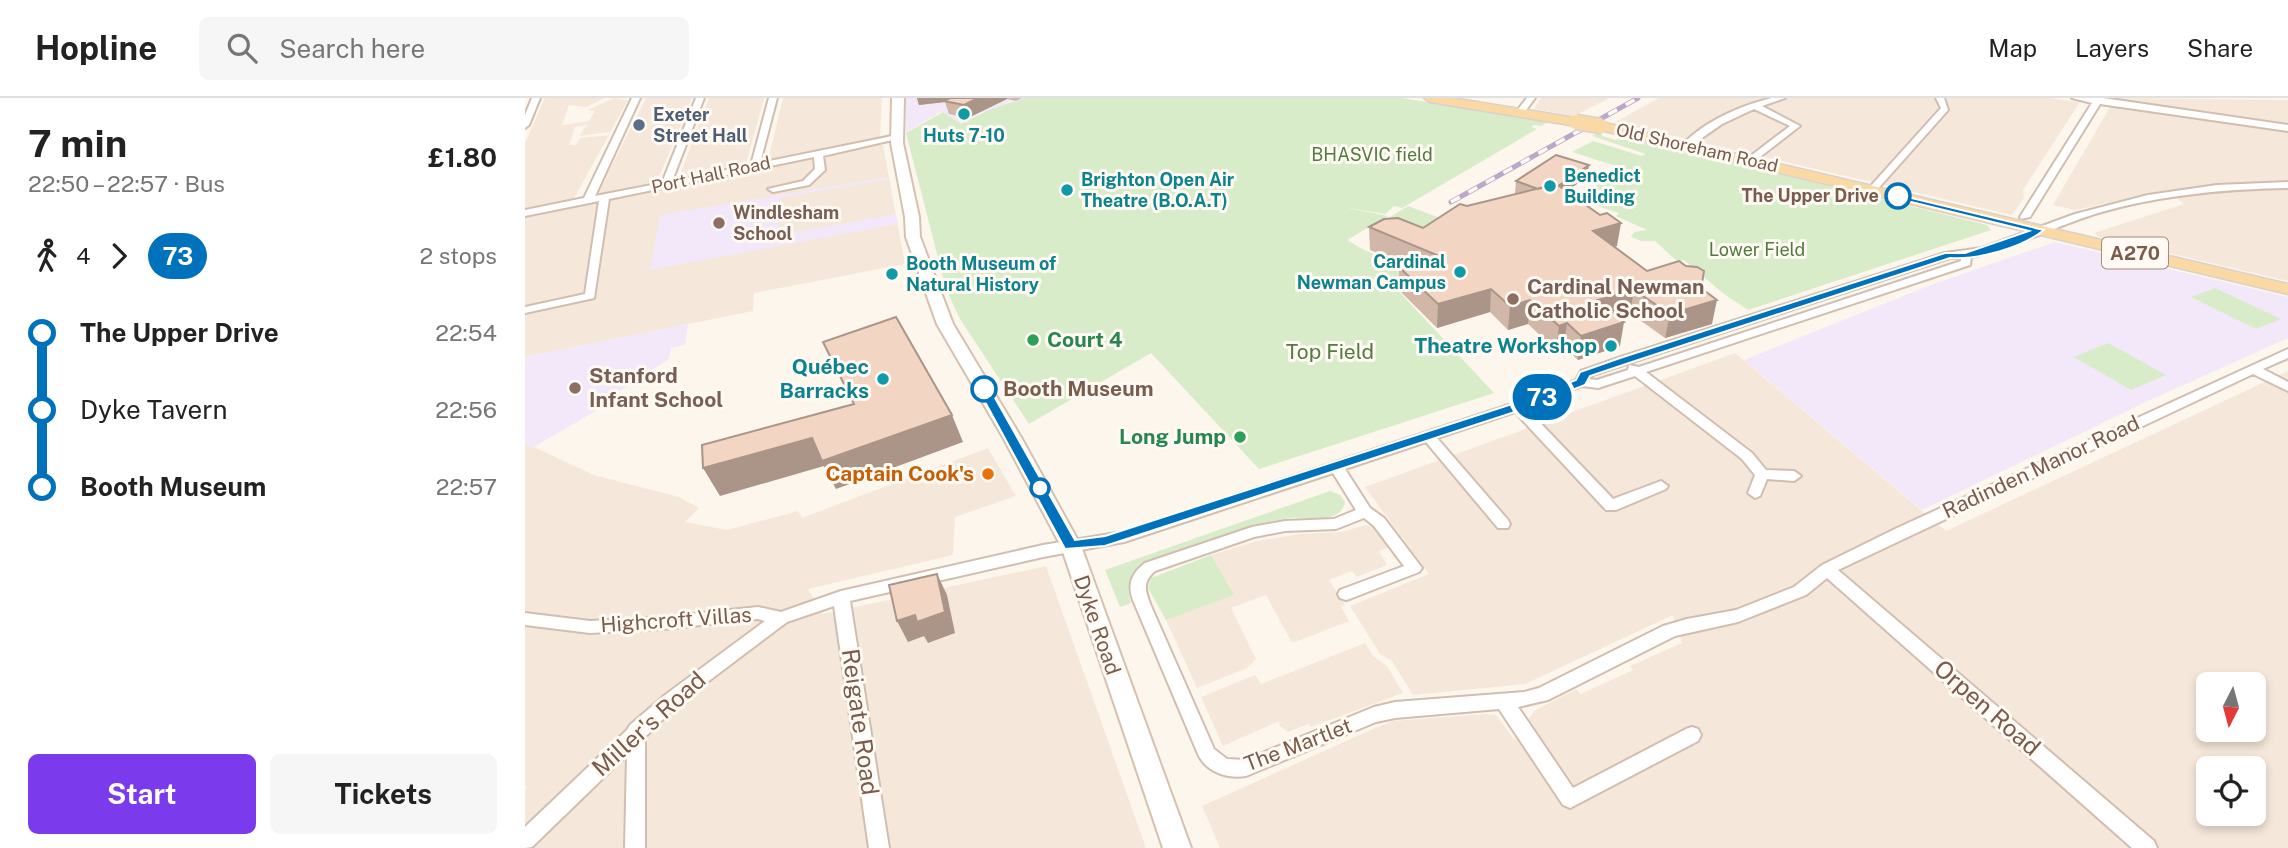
<!DOCTYPE html>
<html lang="en">
<head>
<meta charset="utf-8">
<style>
	:root { --surface:#fff; --page:#f6f6f6; --text:#222; --muted:#767676; --line:#e0e0e0; --accent:#7c3aed }
	body { margin:0; font-family:"Public Sans",sans-serif; background:var(--page); color:var(--text); height:100vh; display:flex; flex-direction:column; font-size:26px; white-space:nowrap }
	* { box-sizing:border-box; margin:0 }
	p { font-size:23px; color:var(--muted) }
	.icon { flex:none; width:38px; height:38px; fill:none; stroke:currentColor; stroke-width:2; stroke-linecap:round; stroke-linejoin:round }
	.map { position:relative; flex:1; overflow:hidden }
	.panel { display:flex; flex-direction:column; background:var(--surface); width:525px }
	.panel>* { flex:none }
	.badge { padding:0 14px; border-radius:23px; font-size:24px; line-height:46px }
	.needle { width:46px; rotate:186deg }
	.tools { position:absolute; left:1671px; top:574px; display:grid; gap:14px }
	.tools a { display:grid; place-items:center; width:70px; height:70px; border-radius:10px; background:var(--surface); box-shadow:0 4px 10px #0003; font-size:35px }
	.map>.badge { position:absolute; translate:-50% -50%; box-shadow:0 0 0 4px #fff }
	.legs { display:flex; align-items:center; gap:10px; height:77px; padding:0 28px; font-size:23px }
	.legs p { margin-inline-start:auto }
	.headline { display:flex; align-items:center; justify-content:space-between; height:119px; padding:0 28px }
	h1 { font-size:38px; font-weight:700; line-height:52px }
	.primary-button { display:flex; gap:14px; margin-top:auto; padding:14px 28px }
	.primary-button a { flex:1; height:80px; border-radius:10px; background:var(--accent); color:#fff; font-size:28px; font-weight:700; line-height:80px; text-align:center }
	.primary-button a+a { background:var(--page); color:var(--text) }
	ul { padding:0 28px; list-style:none }
	li { display:flex; align-items:center; gap:24px; height:77px; font-size:26px }
	li i { display:grid; place-items:center; width:10px; height:100%; margin:0 9px; background:currentColor }
	li i::after { content:''; width:18px; height:18px; margin:-9px; border:5px solid; border-radius:50%; background:var(--surface) }
	li p { margin-inline-start:auto }
	li:first-child i { background:linear-gradient(#0000 50%,currentColor 0) }
	li:last-child i { background:linear-gradient(currentColor 50%,#0000 0) }
	header { display:flex; align-items:center; gap:42px; box-sizing:border-box; height:98px; padding:0 35px; background:var(--surface); border-bottom:2px solid var(--line) }
	header strong { font-size:33px }
	nav { display:flex; gap:38px; margin-inline-start:auto; font-size:24px }
	.search { width:490px; height:63px; background:var(--page); display:flex; align-items:center; gap:18px; box-sizing:border-box; padding:0 24px; border-radius:10px; color:var(--muted); font-size:26px }
	main { display:flex; flex:1; min-height:0 }
	.map>svg:first-child { display:block }
</style>
</head>
<body>
<header>
<strong>Hopline</strong>
<div class="search"><svg class="icon" aria-label="search" viewBox="0 0 24 24"><circle cx="10" cy="10" r="6"/><path d="M15 15l6 6"/></svg>Search here</div>
<nav><a>Map</a><a>Layers</a><a>Share</a></nav>
</header>
<main>
<section class="panel">
<div class="headline"><div><h1>7 min</h1><p>22:50 – 22:57 · Bus</p></div><b>£1.80</b></div>
<div class="legs"><svg class="icon" aria-label="walk" viewBox="0 0 24 24"><circle cx="13" cy="4" r="2"/><path d="M13 8l-2 6 4 7M11 14l-3 7M7 12l3-4h3l4 4"/></svg>4<svg class="icon" aria-label="forward" viewBox="0 0 24 24"><path d="M9 5l7 7-7 7"/></svg><b class="badge" style="background:#0072bc;color:#fff">73</b><p>2 stops</p></div>
<ul>
<li><i style="color:#0072bc"></i><b>The Upper Drive</b><p>22:54</p></li>
<li><i style="color:#0072bc"></i><span>Dyke Tavern</span><p>22:56</p></li>
<li><i style="color:#0072bc"></i><b>Booth Museum</b><p>22:57</p></li>
</ul>
<div class="primary-button"><a>Start</a><a>Tickets</a></div>
</section>
<div class="map">
<svg width="1763" height="750" viewBox="0 0 1763 750">
	<rect width="100%" height="100%" fill="#fdf6ec"/>
	<path fill="#f5e8da" fill-rule="evenodd" d="M20 0H80L61 9 44 7 37 27 64 23 70 13 62 12 89 0 103 2 85 34 54 38 62 27 50 29 44 47H51L55 40 84 37 48 102 0 111V45Z
		M121 0H167L132 84 72 97Z
		M184 0H239L221 66 154 80Z
		M258 0H357L355 39 243 62Z
		M1016 0H1085L1049 18 1009 11Z
		M1134 0H1524L1555 4 1498 92 1499 100 1487 117 1090 24Z
		M1585 0 1763 2V183L1574 139 1569 135 1659 106 1643 92 1550 112 1528 107 1585 9 1651 18 1631 7Z
		M352 47H358L380 166 229 195 228 213 0 259V120Z
		M1210 255 1421 433 1763 273V750H695L677 708 850 630 868 623 959 616 971 617 989 641 1009 631 1003 622 1009 613 1051 591 1056 596 1108 572 1105 568 1157 545 1148 517 1000 586 888 597 867 563 855 556 825 508 904 476 840 389ZM1684 586H1729V632H1684ZM1684 670H1729V716H1684Z
		M0 345 69 377 154 399 174 410 160 424 202 432 273 413 277 420 463 350 491 398 430 419 428 457 283 491 298 516 521 468 621 750H0V691L2 689 0 688Z
		M840 427 849 429 864 449 854 453 862 467 832 479 827 473 804 482 820 507 816 509 824 523 767 545 741 497 706 510 731 561 722 570 672 590 641 522 708 497 686 457 732 443 775 436 817 434Z
		M840 545 848 558 862 568 878 595 786 629 783 626 763 634 755 628 754 623 698 648 676 599 730 577 736 586Z"/>
	<path fill="#f3e8fa" d="M381 0H499L491 5 484 3 463 15 457 14 435 26 417 13 381 34Z
		M363 79 364 81 255 100 253 137 371 116 373 126 125 172 135 117Z
		M1530 144 1763 199V240L1623 303 1397 412 1219 262 1408 186Z
		M163 226 160 247 146 250 144 261 87 298 93 300 7 350 0 345V259Z"/>
	<path fill="#d8ecc9" d="M499 0H876L1026 22 1016 28 1009 27 1006 29 1012 31 877 110 869 108 860 116 818 109 863 118 822 142 839 152 890 172 867 186 969 295 734 371 626 255 504 326 435 221 421 191 381 35 418 14 436 26C446 20 482 3 491 4Z
		M1077 32V38L1091 42 1096 37 1462 127 1466 132 1223 212 1199 196 1159 162 1153 164 1130 143H1116L1106 139 1109 134 1122 132 1091 118 1094 115 1063 105 1061 97 1075 84 1097 70 1047 54 1068 43 1117 58 1121 56 1067 38Z
		M883 108 934 127 898 151 847 130Z
		M1690 190 1756 221 1731 231 1666 199Z
		M1583 245 1641 277 1606 292 1549 259Z
		M805 393 815 397 820 404C814 429 782 417 764 420 714 429 667 449 620 465 606 477 600 487 606 505L595 509 580 472Z
		M686 457 709 497 641 522 623 490 626 480Z"/>
	<g fill="none" stroke-linecap="round" stroke-linejoin="round">
		<g stroke="#d1beb0" stroke-width="4">
			<path id="street" d="M7 0H15L4 27 0 30V17Z
				M107 0H115L70 98 137 85 171 0H179L147 83 226 67 244 0H252L235 65 372 37 376 40 298 58 300 72 284 87 248 94 243 91 278 83 290 71 289 59 84 101 69 200 0 215V209L60 196 74 103 0 118V112L59 100Z
				M1002 0H1010L998 16H992L991 14Z
				M1247 0H1260L1237 8 1275 28 1227 65 1219 63 1265 28 1229 11 1197 26 1164 49 1157 47C1180 23 1215 8 1247 0Z
				M1411 0H1419L1423 12 1350 94H1344V90L1416 10Z
				M1547 0H1578L1763 27V33L1575 6 1505 119 1496 121 1495 119 1567 5Z
				M1763 84V90C1699 91 1635 97 1573 115 1530 128 1490 150 1446 159L1445 167 1121 274 1227 355 1241 372 1269 373 1276 378 1269 383 1242 381 1235 398 1230 400 1223 395 1230 377 1217 361 1110 278 1073 290 1057 288 1001 310 1088 401 1136 383 1143 388 1141 391 1091 412H1081L990 314 912 340 983 422 985 426 983 430H973L901 344 820 371 845 410 859 420 894 466 897 470 894 474 827 500 821 502 815 500 813 496 815 492 879 468 849 428 839 420 811 431 760 433 729 439 630 473C617 484 620 493 626 508L689 651 702 661 720 662 849 609 870 604 999 594 1014 590 1138 528 1162 521 1211 512 1269 489 1297 467 1370 431 1763 251V260L1738 271 1763 284V293L1728 276 1313 472 1629 743 1632 750H1607L1302 480 1281 497 1213 524 1150 538 1023 602 993 609 1048 690 1161 631 1167 629 1173 631 1176 637 1173 643 1045 710 1038 707 974 611 870 620 851 624 721 678C702 681 681 674 673 656L608 502C602 486 607 475 620 465L727 429 760 423 809 421 831 412 808 375 599 444 518 459 325 503 364 750H344L309 508 262 524 152 607 120 639V750H100L102 657 7 749 0 750V729L102 632 105 627 140 597 240 523 233 521 138 531 65 535 0 527V515L65 523 138 519 233 509 256 514 316 493 518 447 598 434 987 306 1051 282 1056 273 1096 259 1420 155 1457 150 1550 116 1623 97 1692 87ZM1425 160H1436V163L1114 269 1104 267 1103 272 1072 282 1064 281 1065 278 1104 265Z"/>
		</g>
		<g stroke="#d6c0b0" stroke-width="4">
			<path id="secondary" d="M367 0H379L378 45 394 119 395 139 428 226 497 341 556 448 666 750H638L536 448 479 341 412 226 381 139 380 119 366 45Z"/>
		</g>
		<g stroke="#dad1cd" stroke-width="3">
			<path id="primary" d="M899 0H927L1051 20 1057 24 1051 28 905 4Z
				M1076 24 1763 186V196L1071 31V25Z"/>
		</g>
		<use href="#street" fill="#fff" fill-rule="evenodd"/>
		<use href="#secondary" fill="#fff" fill-rule="evenodd"/>
		<use href="#primary" fill="#fbd9a5" fill-rule="evenodd"/>
		<g stroke="#b9a8c9" stroke-width="5">
			<path id="rail" d="M926 104 1113 0"/>
		</g>
		<use href="#rail" stroke="#fffaf3" stroke-width="3.5" stroke-dasharray="10" stroke-linecap="butt"/>
		<g stroke="#dad1cd" stroke-width="17" stroke-linecap="butt">
			<path id="primary-bridge" d="M1051 24 1076 28"/>
		</g>
		<use href="#primary-bridge" stroke="#fbd9a5" stroke-width="14"/>
	</g>
	<path fill="#d1b7a8" d="M392 0H497L491 3 482 1 443 20 424 16 420 4 394 7Z
		M1062 79 1041 93 1092 148H1089L1122 173 1176 190 1187 226 1140 240 1105 215 1093 219 1095 248 1053 262 1039 249 1031 252 1003 226 983 232 965 214 912 230 874 192V169L880 167 845 152 844 129 898 130 992 96 990 95 991 83Z"/>
	<path fill="#aa9588" d="M392 0H449L419 3 420 4 394 7Z
		M453 0H482V1L443 20 439 7Z
		M1064 67 1062 79 1022 107 1023 94Z
		M1096 125 1092 148 1065 155 1068 133Z
		M1177 185 1172 208 1192 202 1187 226 1140 240 1145 216 1172 187Z
		M966 191 965 214 912 230 913 206Z
		M1109 192 1105 215 1070 226 1073 202Z
		M1005 202 1003 226 983 232 985 208Z
		M1099 224 1095 248 1053 262 1056 238Z
		M1042 225 1039 249 1031 252 1034 228Z
		M427 317 438 344 311 391 299 368 195 398 178 370 287 340Z
		M412 476 422 497 430 535 403 545 399 538 383 544 372 523Z"/>
	<path fill="#f3d5c3" stroke="#aa9588" stroke-width="2" d="M425 0H453L439 7 419 3Z
		M1031 57 1064 67 1033 88 1031 86 1013 91 991 83Z
		M1031 86 1075 117 1082 115 1096 125 1068 133 1122 173 1154 163 1161 168 1172 169 1179 173 1177 185 1172 187 1192 202 1145 216 1109 192 1073 202 1099 224 1056 238 1042 225 1034 228 1005 202 985 208 966 191 913 206 874 169 914 158 844 129 859 121 873 120 898 130 935 106 942 108Z
		M371 219 427 317 297 363 287 340 178 370 177 347 329 306 298 244Z
		M412 476 420 514 392 524 390 517 372 523 364 487Z"/>
	<path fill="#0072bc" stroke="#fff" stroke-width="2" d="M1370 96 1519 132C1497 150 1453 162 1425 160L1104 265 1065 278 1060 287 996 312 580 448 540 451 453 291 459 288 465 291 550 442 580 438 987 306 1051 282 1055 274 1095 260 1420 155H1440L1504 133 1370 100Z"/>
	<g fill="#0f9aa8" stroke="#fffaf3" stroke-width="2.5">
		<circle cx="439" cy="16" r="7"/>
		<circle cx="1025" cy="88" r="7"/>
		<circle cx="542" cy="92" r="7"/>
		<circle cx="935" cy="174" r="7"/>
		<circle cx="367" cy="176" r="7"/>
		<circle cx="1086" cy="248" r="7"/>
		<circle cx="358" cy="281" r="7"/>
	</g>
	<circle fill="#5c6f8a" stroke="#fffaf3" stroke-width="2.5" cx="114" cy="27" r="7"/>
	<g fill="#fff" stroke="#0072bc" stroke-width="3.5">
		<circle cx="1373" cy="98" r="12"/>
		<circle cx="459" cy="291" r="12"/>
		<circle cx="515" cy="390" r="9"/>
	</g>
	<g fill="#8d6e63" stroke="#fffaf3" stroke-width="2.5">
		<circle cx="194" cy="125" r="7"/>
		<circle cx="988" cy="201" r="7"/>
		<circle cx="50" cy="290" r="7"/>
	</g>
	<g fill="#2e9e5b" stroke="#fffaf3" stroke-width="2.5">
		<circle cx="508" cy="242" r="7"/>
		<circle cx="715" cy="339" r="7"/>
	</g>
	<circle fill="#e8710a" stroke="#fffaf3" stroke-width="2.5" cx="463" cy="376" r="7"/>
	<g text-anchor="middle" stroke-width="6" stroke-linejoin="round" paint-order="stroke">
		<g font-size="18" font-weight="bold" fill="#4e5e75" stroke="#fffaf3" text-anchor="start">
			<text x="128" y="23">Exeter<tspan x="128" dy="21">Street Hall</tspan></text>
		</g>
		<g font-size="18" font-weight="bold" fill="#0d838f" stroke="#fffaf3" text-anchor="start">
			<text x="439" y="44" text-anchor="middle">Huts 7-10</text>
			<text x="1039" y="84">Benedict<tspan x="1039" dy="21">Building</tspan></text>
			<text x="556" y="88">Brighton Open Air<tspan x="556" dy="21">Theatre (B.O.A.T)</tspan></text>
			<text x="921" y="170" text-anchor="end">Cardinal<tspan x="921" dy="21">Newman Campus</tspan></text>
			<text x="381" y="172">Booth Museum of<tspan x="381" dy="21">Natural History</tspan></text>
		</g>
		<g font-size="18" fill="#7a5c4d" stroke="#fffaf3">
			<text transform="translate(1172 50) rotate(13)" y="6">Old Shoreham Road</text>
			<text transform="translate(186 77) rotate(-12)" y="6">Port Hall Road</text>
		</g>
		<g font-size="18" fill="#537a41" stroke="#fffaf3">
			<text x="847" y="63">BHASVIC field</text>
			<text x="1232" y="158">Lower Field</text>
		</g>
		<g font-size="18" font-weight="bold" fill="#7a5c4d" stroke="#fffaf3" text-anchor="end">
			<text x="1354" y="104">The Upper Drive</text>
		</g>
		<g font-size="18" font-weight="bold" fill="#785e54" stroke="#fffaf3" text-anchor="start">
			<text x="208" y="121">Windlesham<tspan x="208" dy="21">School</tspan></text>
		</g>
		<rect fill="#fffaf3" stroke="#a28b7f" stroke-width="2" x="1577" y="139.5" width="66" height="31" rx="5"/>
		<g font-size="19" font-weight="bold" fill="#7a5c4d">
			<text x="1610" y="162">A270</text>
		</g>
		<g font-size="21" font-weight="bold" fill="#785e54" stroke="#fffaf3" text-anchor="start">
			<text x="1002" y="196">Cardinal Newman<tspan x="1002" dy="24">Catholic School</tspan></text>
			<text x="64" y="285">Stanford<tspan x="64" dy="24">Infant School</tspan></text>
		</g>
		<g font-size="21" font-weight="bold" fill="#27864d" stroke="#fffaf3" text-anchor="start">
			<text x="522" y="249">Court 4</text>
			<text x="701" y="346" text-anchor="end">Long Jump</text>
		</g>
		<g font-size="21" font-weight="bold" fill="#0d838f" stroke="#fffaf3" text-anchor="end">
			<text x="1072" y="255">Theatre Workshop</text>
			<text x="344" y="276">Québec<tspan x="344" dy="24">Barracks</tspan></text>
		</g>
		<g font-size="21" fill="#537a41" stroke="#fffaf3">
			<text x="805" y="261">Top Field</text>
		</g>
		<g font-size="21" font-weight="bold" fill="#7a5c4d" stroke="#fffaf3" text-anchor="start">
			<text x="478" y="298">Booth Museum</text>
		</g>
		<g font-size="21" fill="#7a5c4d" stroke="#fffaf3">
			<text transform="translate(1516 369) rotate(-25)" y="7">Radinden Manor Road</text>
			<text transform="translate(151 522) rotate(-4)" y="7">Highcroft Villas</text>
			<text transform="translate(572 527) rotate(71)" y="7">Dyke Road</text>
			<text transform="translate(773 647) rotate(-21)" y="7">The Martlet</text>
		</g>
		<g font-size="21" font-weight="bold" fill="#c56008" stroke="#fffaf3" text-anchor="end">
			<text x="449" y="383">Captain Cook's</text>
		</g>
		<g font-size="24" fill="#7a5c4d" stroke="#fffaf3">
			<text transform="translate(1462 610) rotate(41)" y="8">Orpen Road</text>
			<text transform="translate(335 624) rotate(82)" y="8">Reigate Road</text>
			<text transform="translate(124 626) rotate(-42)" y="8">Miller's Road</text>
		</g>
	</g>
</svg>
<div class="tools">
<a><svg class="needle" viewBox="-14 -14 28 28"><path d="M0-13l5 13h-10z" fill="#e53935"/><path d="M0 13l5-13h-10z" fill="#767676"/></svg></a>
<a><svg class="icon" aria-label="locate" viewBox="0 0 24 24"><circle cx="12" cy="12" r="6"/><path d="M12 2v4M12 18v4M2 12h4M18 12h4"/></svg></a>
</div>
<b class="badge" style="left:1017px;top:299px;background:#0072bc;color:#fff">73</b>
</div>
</main>
</body>
</html>
